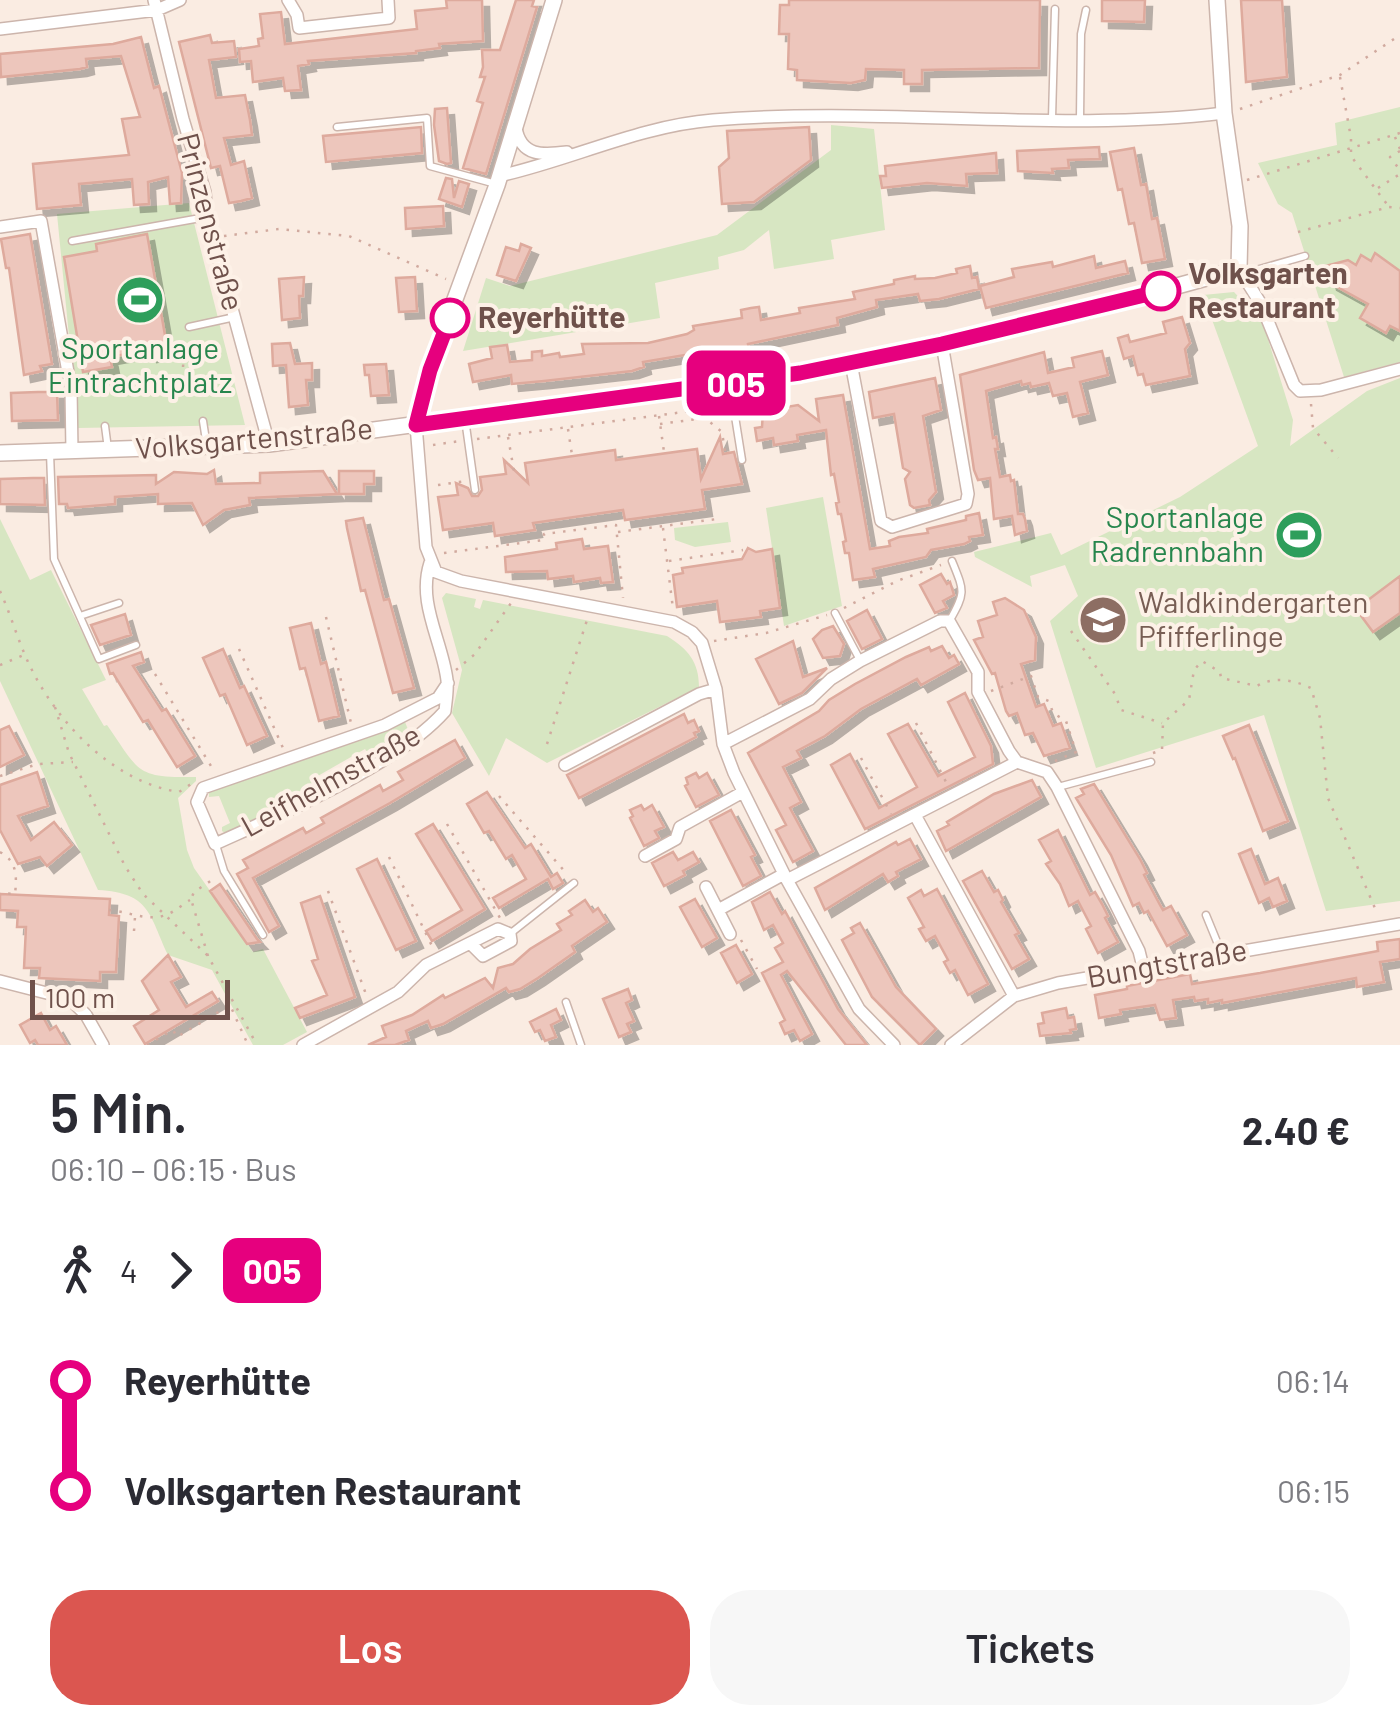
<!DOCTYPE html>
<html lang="de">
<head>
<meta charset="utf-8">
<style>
	:root { --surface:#fff; --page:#f7f7f7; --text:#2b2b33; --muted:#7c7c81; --accent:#db5650 }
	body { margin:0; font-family:Barlow,sans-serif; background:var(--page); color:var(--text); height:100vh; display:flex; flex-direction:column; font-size:38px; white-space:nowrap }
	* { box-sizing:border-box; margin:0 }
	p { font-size:32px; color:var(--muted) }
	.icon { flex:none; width:55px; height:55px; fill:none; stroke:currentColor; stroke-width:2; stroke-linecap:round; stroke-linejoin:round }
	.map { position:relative; height:1045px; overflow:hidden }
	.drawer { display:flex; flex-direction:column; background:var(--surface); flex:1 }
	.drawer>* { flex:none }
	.badge { padding:0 20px; border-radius:15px; font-size:35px; line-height:65px }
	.scale { position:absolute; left:30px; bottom:25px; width:200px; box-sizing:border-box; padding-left:10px; border:5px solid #6f514b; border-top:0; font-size:28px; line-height:35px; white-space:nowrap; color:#6f514b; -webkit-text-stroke:8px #fdf1e7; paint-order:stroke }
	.map>.badge { position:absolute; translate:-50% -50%; box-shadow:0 0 0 5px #fff }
	.legs { display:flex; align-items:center; gap:15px; height:110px; padding:0 50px; font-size:32px }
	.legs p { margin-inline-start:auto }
	.overview { display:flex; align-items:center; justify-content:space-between; height:170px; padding:0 50px }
	h1 { font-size:55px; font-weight:600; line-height:75px }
	.action { display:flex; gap:20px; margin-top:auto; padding:20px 50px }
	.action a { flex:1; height:115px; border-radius:40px; background:var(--accent); color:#fff; font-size:40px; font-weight:600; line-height:115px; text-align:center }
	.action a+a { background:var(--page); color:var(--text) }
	ul { padding:0 50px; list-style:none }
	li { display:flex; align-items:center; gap:35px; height:110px; font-size:38px }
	li i { display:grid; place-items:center; width:15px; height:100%; margin:0 12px; background:currentColor }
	li i::after { content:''; width:25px; height:25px; margin:-12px; border:8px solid; border-radius:50%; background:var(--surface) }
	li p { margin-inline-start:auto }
	li:first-child i { background:linear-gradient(#0000 50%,currentColor 0) }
	li:last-child i { background:linear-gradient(currentColor 50%,#0000 0) }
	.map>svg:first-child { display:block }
</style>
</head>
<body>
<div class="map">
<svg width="1400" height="1045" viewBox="0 0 1400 1045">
	<defs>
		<filter id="shadow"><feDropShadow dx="7" dy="7" stdDeviation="0" flood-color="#0004"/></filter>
	</defs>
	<rect width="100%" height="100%" fill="#faece2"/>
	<path fill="#d7e6c2" d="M1400 107V362L1344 377 1292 213 1278 204 1258 163 1337 145 1335 123Z
		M831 125 874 129 885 230 831 240 834 259 774 269 769 230 744 250 718 257 719 269 655 283 660 318 463 351 486 278 510 286 717 235 831 150Z
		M189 203 245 425 78 428 57 214Z
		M1234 292 1263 323 1293 420 1290 446 1367 391 1400 378V901L1326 911 1264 715 1096 768 1050 621 1078 596 1065 565 1030 576 1032 587 975 557 974 552 1051 533 1061 555 1180 497 1258 446 1203 295Z
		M823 497 842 606 784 626 766 508Z
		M0 519 30 580 51 570 106 680 82 689 104 726 107 725C140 772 135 778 196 777V781L178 798 187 850 194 868 253 952 263 949 307 1032 283 1045H253L212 970 168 955C149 915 151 893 98 890L0 681Z
		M728 522 731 542 695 547 675 540 674 528Z
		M446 593 476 599 474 607 480 609 483 600 667 636C688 649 699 662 699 687L547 763 506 738 489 776 452 713 462 670 442 598Z
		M405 722 409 732 370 757 365 749 316 777 321 787 225 833 222 831V827L230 823 219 796 209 797V791Z"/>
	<path fill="#edc6bc" stroke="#deaa9d" stroke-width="2.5" filter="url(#shadow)" d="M446 0H482L483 41 439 44 440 48 416 51V53L308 61 309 64 298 66 301 90 285 91 283 78 253 82 251 61 240 62 239 49 259 46 258 39 263 38 260 14 281 12 285 44 417 29 415 11 447 8Z
		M516 0H534L532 6 537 7 486 174 463 168 483 103 477 101 485 77H480L483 67 482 50H500Z
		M789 0H1040L1039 68 922 70V84H904V70L866 69 865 80 851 83 797 80V70L788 69 789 34H779L780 5H789Z
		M1102 0H1145L1144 22 1102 21Z
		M1241 0H1282L1287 77 1246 82Z
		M210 35 212 43 234 41 236 57 209 60 216 98 245 95 250 120 252 135 224 138 231 165 244 161 252 198 241 201 229 203 220 166 211 168 179 42Z
		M141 37 154 88 159 86 182 173 181 203 170 204 168 177 148 182 149 204 134 205 132 179 79 184 81 205 37 209 33 164 129 155 122 119 140 117 121 56 86 59 87 67 80 69 1 77 0 54 113 44Z
		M447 108 451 163 447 164 439 161 434 125 435 109Z
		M421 127 422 153 326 162 323 136Z
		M809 127 811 160 754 202 722 204 719 167 729 158 727 131Z
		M1099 147 1100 159 1068 160 1069 168 1052 169 1053 173 1018 171 1017 151Z
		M1134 148 1141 185 1146 184 1152 219 1157 218 1165 259 1142 263 1134 223 1129 224 1122 189 1118 190 1110 152Z
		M996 153 997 173 966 174 967 186 927 183 882 188 880 176H886L885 166Z
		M446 178 452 179 454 198 459 181 469 184 462 207 439 199Z
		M443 206 444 226 406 229 405 208Z
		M30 234 52 364 40 366 42 371 24 375 9 268H6L1 239Z
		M147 234 168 352 150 355 149 350 110 357 112 367 83 372 64 257 97 251 96 244Z
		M521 244 531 248 516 281 497 275 506 247 519 251Z
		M1375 253 1400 271V331L1390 326 1386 333 1360 318 1368 304 1330 283 1326 266 1348 260 1356 265 1361 255 1371 261Z
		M1094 256 1096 268 1125 261 1128 273 986 308 980 286 1014 277 1012 269 1052 262 1053 267Z
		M970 266 972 278 977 277 979 289 939 299 920 301 918 294 876 300 877 307 837 318 838 325 748 344 749 350 741 352 712 356H703V352L643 362 644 367 632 371 544 381 512 384 511 375 473 382 469 364 492 358 490 347 507 345 510 362 532 360V352L542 351V356L559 353 560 357 584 354 582 344 648 343 687 334 694 330 693 326 742 318 741 310 751 308 759 307 761 320 800 313 799 308 855 299 853 292 894 284V280L915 276V279L935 278 957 273 956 269Z
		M304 277 303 296H299L300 318 282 320 279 279Z
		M415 277 417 311 399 312 396 278Z
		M1182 317 1190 343 1185 349 1190 376 1146 385 1143 374 1138 375 1133 356 1124 359 1118 338 1128 335 1130 342 1166 333 1163 322Z
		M290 343 295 364 312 363V380H306L308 405 289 407 286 365 273 366 272 344Z
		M1102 351 1108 375 1080 382 1088 413 1073 417 1067 393 1053 396 1049 383 1031 387 1030 383 1022 385 1021 381 986 391 993 438 996 437 998 449H995L1000 477 1010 475 1011 481 1014 480 1018 514H1023L1025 519 1027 531 1015 535 1012 516 994 519 990 478 978 480 974 470 960 375 1044 352 1048 373 1074 367 1072 358Z
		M386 364 389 395 371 396 369 375H365L364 365Z
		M935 378 941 410 923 416 936 492 929 500 930 505 914 508 910 505 905 479 910 472 903 468 894 414 873 418 869 392Z
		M38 392H57L58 420 12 421 11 393Z
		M843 395 870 549 890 546 889 541 899 537 928 533 927 529 966 520V516L979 513 983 535 969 537 970 541 964 544 931 550 926 557 873 569 875 577 853 580 849 553H845L843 542 846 541 841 514H838L836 503 839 502 834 474 831 475 826 430 797 435 798 441 774 445 773 438 757 441 755 428 762 427 763 411 798 405 819 421 816 399Z
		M720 437 723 454 734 452 742 484 702 490 705 509 625 520 623 510 533 523 535 530 495 536 493 523 443 530 438 497 458 495 456 483 468 488 472 496H478L482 490 480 477 506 474 504 460 528 483 525 463 615 450 616 460 697 449 701 479Z
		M214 470 216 484 260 483V473L323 471 337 494 249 498 250 505 224 510 203 525 192 503 158 504V494L115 497V504L68 508 67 504H59L58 477 156 475V484L174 472 207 474Z
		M339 471H374V484H364V494H339Z
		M33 478H44L45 505 0 504V479Z
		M363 518 384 600 389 599 414 688 393 693 365 590 361 591 347 528 346 521Z
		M582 539 584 549 608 546 613 582 601 583 600 578 574 582 573 576 548 579 547 571 506 572 505 557 557 549 556 543Z
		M748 548 756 552 772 549 780 608 760 611 761 617 720 622 717 601 677 607 673 575 683 573 682 568 742 559Z
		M941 574 947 584 950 582 954 595 943 601 947 608 935 613 920 585Z
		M1400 576V613L1373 632 1356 609Z
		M1005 598 1024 610 1036 637 1035 660 1021 664 1036 707 1044 704 1053 726 1061 723 1070 748 1044 756 1033 733 1025 735 1017 713 1009 716 1006 711 995 673 992 674 974 640 983 637 978 621 997 615 993 602Z
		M867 610 882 639 862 649 847 621Z
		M125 614 131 635 100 645 91 625Z
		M311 623 321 664 326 662 339 716 319 721 305 668 300 669 290 628Z
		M833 626 844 644 840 656 823 658 813 639 822 630Z
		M793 641 803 677 827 668 802 693 779 704 756 659Z
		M942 646 949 658 954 655 959 664 921 685 917 679 861 709 825 736 797 751 801 758 783 767 801 802 790 808 813 851 793 862 776 830 786 825 748 753 819 711 829 700 855 684 906 657 929 647 931 651Z
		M223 649 240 688 244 686 267 736 247 745 225 694 220 696 203 658Z
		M141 652 144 662 133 666 162 711 166 709 195 756 177 767 148 720 143 722 113 673 110 674 107 664Z
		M965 693 991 746 993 764 865 829 831 765 850 754 879 808 917 787 888 734 908 724 938 776 975 757 948 702Z
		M684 714 688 723 694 720 699 731 694 733 696 737 579 798 567 775Z
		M1249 725 1288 821 1263 831 1235 758 1233 759 1223 736Z
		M9 726 24 755 0 767V730Z
		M455 740 465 758 390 803 253 878 279 926 269 932 237 874 248 868 243 860 303 828 306 833 324 823 321 818 380 785 383 791 403 780 398 772Z
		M37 772 48 806 18 816 31 840 54 822 72 845 47 866 40 857 18 864 0 830V785Z
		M696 773 699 778 707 773 719 795 696 807 685 786 688 784 686 778Z
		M1032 780 1041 797 946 851 937 831 949 825 947 822 994 794Z
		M1094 784 1140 859 1147 873 1144 875 1160 905 1163 910 1171 906 1187 935 1167 946 1148 911 1144 913 1139 903 1133 906 1111 855 1076 798 1084 794 1081 789Z
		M487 792 525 848 531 844 551 877 557 873 563 883 553 889 548 879 499 908 493 898 526 879 512 855 506 859 489 831 484 833 467 804Z
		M641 805 644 810 652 805 664 827 655 831 659 838 644 846 630 818 633 816 630 810Z
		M731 810 755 855 751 857 761 876 743 886 710 821Z
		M433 824 485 909 432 941 426 931 462 910 416 834Z
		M1058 830 1090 895 1095 892 1102 904 1108 916 1105 918 1118 942 1098 953 1086 929 1091 926 1078 901 1069 906 1060 884 1046 864 1051 861 1039 840Z
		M910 839 921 859 896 872 898 876 888 882 883 874 825 910 815 888 896 842 898 845Z
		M1251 849 1265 884 1278 878 1287 901 1273 907 1269 898 1259 903 1239 854Z
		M673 852 678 860 693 852 699 862 683 871 685 875 664 886 652 863Z
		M377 859 416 941 396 950 357 869Z
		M982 871 994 892 998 890 1003 900 1001 902 1019 933 1015 935 1029 959 1012 969 963 881Z
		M220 884 257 939 260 942 247 944 210 891Z
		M937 889 988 984 968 995 955 970 950 973 944 962 948 960 935 936 926 941 919 929 924 927 908 898 921 890 924 896Z
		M770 892 782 914 785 911 838 1009 867 1045H846L787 971 781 975 812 1034 800 1041 794 1030 785 1034 780 1023 785 1020 762 973 783 962 775 948 783 943 773 925 764 930 752 902Z
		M0 894 110 899 109 915 119 916 116 972H100V981L39 978 40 968H24L26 927H17L18 911 0 910Z
		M320 896 355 997 300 1018 295 1008 327 995 312 961 318 959 301 903Z
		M695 899 717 938 702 947 680 907Z
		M585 900 593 912 598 908 607 922 572 946 575 952 538 978 520 989 509 992 506 988 443 1024 431 1028 428 1021 406 1031 409 1040 395 1045H368L386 1037 382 1026 412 1015 443 995 445 998 485 978 493 988 498 968 513 964 530 949 561 930 557 924 572 915 569 911Z
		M860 923 896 987 936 1029 920 1045 872 997 842 940 854 933 851 928Z
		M1400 939V959L1380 962 1384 982 1357 987 1356 978 1222 1003V1000L1208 1003V999L1195 1001 1194 997 1173 1000 1176 1018 1160 1020 1155 1005 1120 1010 1121 1014 1099 1018 1095 995 1127 989V986L1190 974 1192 984 1260 973 1378 951 1377 942Z
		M736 945 752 974 737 983 721 953Z
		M168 955 181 977 171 982 186 1007 212 992 218 1001 145 1044 134 1026 159 1010 142 981Z
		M628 989 632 1000 626 1003 634 1021 627 1024 631 1032 619 1037 603 999Z
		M1066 1008 1068 1018 1074 1017 1076 1029 1070 1030 1071 1033 1040 1036 1038 1024 1044 1023 1042 1013Z
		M556 1009 561 1020 551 1025 556 1037 545 1041 540 1030 535 1032 530 1022Z
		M41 1013 50 1030 56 1026 67 1045H38L35 1040 30 1043 20 1025Z"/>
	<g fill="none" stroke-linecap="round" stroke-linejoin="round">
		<g stroke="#ccb5ac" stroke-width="9">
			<path id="service" d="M1052 118 1055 9
				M1080 118 1081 34 1086 10
				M337 127 427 118 430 166 496 184
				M72 241 206 217
				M1240 269 1256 270 1305 256
				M189 327 235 317
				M730 385 742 460
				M465 419 475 490
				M203 421 207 447
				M105 426 108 449
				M50 453 54 559 99 659 136 645
				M835 613 860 660
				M80 616 119 603
				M950 620C966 592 964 591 952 561
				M1058 787 1151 762
				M216 845 224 871 263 935
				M1206 915 1222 954
				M511 933 574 883
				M566 1002 581 1045"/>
		</g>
		<g stroke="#ccb5ac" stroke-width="14">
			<path id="minor" d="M154 0 183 119 205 192 207 217 269 444
				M288 0 297 15 299 28 389 18 388 0
				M0 29 157 10 180 0
				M516 128C521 157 543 155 567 152
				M499 176C571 160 639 126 713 120 882 106 1057 133 1224 113
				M0 227 41 221 71 389 72 451
				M1239 269 1261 304 1294 385 1300 391 1321 390 1400 369
				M851 363 881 521 892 527 966 504 968 494 942 344
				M416 425 426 547 436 572 461 581 674 622 692 632 702 643 716 689 723 744 734 773 787 880 859 1009 894 1045
				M430 563C417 603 442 640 447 680 448 690 446 701 445 711 396 766 283 813 215 844L197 802 203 788 385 725 438 698 448 683
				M723 744 810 699 831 679 860 661 940 621H949L978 672V692L1009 751 1017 762 1047 772 1057 787 1139 951 1143 967
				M565 765 699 694 716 689
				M915 815 1014 996
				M645 856 676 839 680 827 743 792
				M787 880 1017 762
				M706 887 730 934
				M718 910 784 874
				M0 981 70 999 86 1015 103 1045
				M303 1045 398 992 426 965 498 929 510 934 511 941 483 956 471 944
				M951 1045 1014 996 1058 983 1400 924"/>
		</g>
		<g stroke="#ccb5ac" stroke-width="18">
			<path id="tertiary" d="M416 425 429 370 497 185 554 0
				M0 453 269 444 800 373 1086 311 1239 269 1240 226 1224 113 1217 0"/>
		</g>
		<path stroke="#d1aa9f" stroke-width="2.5" stroke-dasharray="2.5 8" stroke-linecap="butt" d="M1340 77 1351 138V156L1389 207
			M1240 109 1340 75 1400 35
			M1395 137 1400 149
			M1400 151 1390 157 1400 170
			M1247 180 1400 133
			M1378 188 1400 174
			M1298 232 1389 207 1400 208
			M224 236 279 229 349 236 446 279
			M183 367 185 338
			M1311 404 1313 428 1338 458
			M659 416 664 452
			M660 424 705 418 722 432 725 452 730 451
			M568 429 572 455
			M508 437 514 471
			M477 439 722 407
			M433 445 460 441
			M438 485 466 481
			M663 528 673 609
			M618 532 717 519
			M444 553 544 540V534L616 525 623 598
			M669 561 743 550
			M0 591C11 615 18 641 29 664 57 723 113 782 179 792L191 784
			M844 608 897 581 941 565
			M326 617 351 723
			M1071 631 1115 694 1121 710 1162 723
			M714 641 766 633 827 615
			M239 649 283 748
			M0 665 24 655
			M456 670 475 654 511 603
			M155 674 214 771
			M991 691 1031 676 1038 697 1049 701 1053 713 1066 721 1076 752 1053 762
			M55 707 69 753 125 866 143 894 208 956 257 1045
			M916 723 947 784
			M547 744 588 617
			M1153 753 1162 750 1163 723 1189 700 1194 670 1202 661 1220 672 1221 678 1257 686C1274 676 1294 680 1311 688L1320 718 1328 798 1377 913
			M861 758 891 814
			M0 776 38 764 73 762
			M499 796 567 874
			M447 824 500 918
			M0 852C17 861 17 876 15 894L0 893
			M389 857 432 946
			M328 891 367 997
			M109 910C127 911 150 923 168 914 176 911 183 904 190 900
			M134 931 135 917
			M741 940 757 969
			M208 956 191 899 194 892 215 878
			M147 1045 173 1030 177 1037 230 1005 248 1045"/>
		<use href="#service" stroke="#fff" stroke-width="6"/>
		<use href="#minor" stroke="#fff" stroke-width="11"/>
		<use href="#tertiary" stroke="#fff" stroke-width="15"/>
	</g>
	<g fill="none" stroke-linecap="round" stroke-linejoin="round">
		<g stroke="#fff" stroke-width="22">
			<path id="line-1" d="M450 318 430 370 416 425 800 373 942 344 1161 291"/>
		</g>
		<use href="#line-1" stroke="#e6007e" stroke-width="15"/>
	</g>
	<defs>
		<g id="stadium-disc" transform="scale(2.5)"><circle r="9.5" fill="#2e9e5b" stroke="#fdf1e7"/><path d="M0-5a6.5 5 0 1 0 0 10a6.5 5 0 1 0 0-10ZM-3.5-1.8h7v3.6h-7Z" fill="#fff"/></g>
		<g id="school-disc" transform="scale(2.5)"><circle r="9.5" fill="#8d6e63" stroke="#fdf1e7"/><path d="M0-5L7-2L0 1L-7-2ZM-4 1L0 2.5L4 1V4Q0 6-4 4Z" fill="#fff"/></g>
	</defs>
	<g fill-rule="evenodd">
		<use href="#stadium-disc" x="140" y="300"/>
		<use href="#stadium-disc" x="1299" y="535"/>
		<use href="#school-disc" x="1103" y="620"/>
	</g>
	<g fill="#fff" stroke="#e6007e" stroke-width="5">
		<circle cx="1161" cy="291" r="18"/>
		<circle cx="450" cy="318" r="18"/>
	</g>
	<g text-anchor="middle" stroke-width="8" stroke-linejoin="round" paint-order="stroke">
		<g font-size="30" fill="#6f514b" stroke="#fdf1e7">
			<text transform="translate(210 222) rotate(75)" y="10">Prinzenstraße</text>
			<text transform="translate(254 439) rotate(-5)" y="10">Volksgartenstraße</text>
			<text transform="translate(331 781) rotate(-29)" y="10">Leifhelmstraße</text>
			<text transform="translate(1167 964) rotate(-10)" y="10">Bungtstraße</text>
		</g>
		<g font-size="30" font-weight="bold" fill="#6f514b" stroke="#fdf1e7" text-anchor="start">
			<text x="1188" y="284">Volksgarten<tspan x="1188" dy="34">Restaurant</tspan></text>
			<text x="478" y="328">Reyerhütte</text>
		</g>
		<g font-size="30" fill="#27864d" stroke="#fdf1e7">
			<text x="140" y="359">Sportanlage<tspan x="140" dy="34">Eintrachtplatz</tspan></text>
			<text x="1264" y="528" text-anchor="end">Sportanlage<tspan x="1264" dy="34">Radrennbahn</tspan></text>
		</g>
		<g font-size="30" fill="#785e54" stroke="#fdf1e7" text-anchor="start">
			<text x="1138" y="613">Waldkindergarten<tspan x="1138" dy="34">Pfifferlinge</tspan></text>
		</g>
	</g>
</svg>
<div class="scale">100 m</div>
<b class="badge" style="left:736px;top:383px;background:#e6007e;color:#fff">005</b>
</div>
<section class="drawer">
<div class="overview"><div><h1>5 Min.</h1><p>06:10 – 06:15 · Bus</p></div><b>2.40 €</b></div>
<div class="legs"><svg class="icon" aria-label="walk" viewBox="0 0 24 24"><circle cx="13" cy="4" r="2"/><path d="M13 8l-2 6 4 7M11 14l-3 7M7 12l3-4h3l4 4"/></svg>4<svg class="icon" aria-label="forward" viewBox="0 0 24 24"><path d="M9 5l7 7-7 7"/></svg><b class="badge" style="background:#e6007e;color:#fff">005</b></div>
<ul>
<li><i style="color:#e6007e"></i><b>Reyerhütte</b><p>06:14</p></li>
<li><i style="color:#e6007e"></i><b>Volksgarten Restaurant</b><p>06:15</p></li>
</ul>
<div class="action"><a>Los</a><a>Tickets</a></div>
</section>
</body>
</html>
